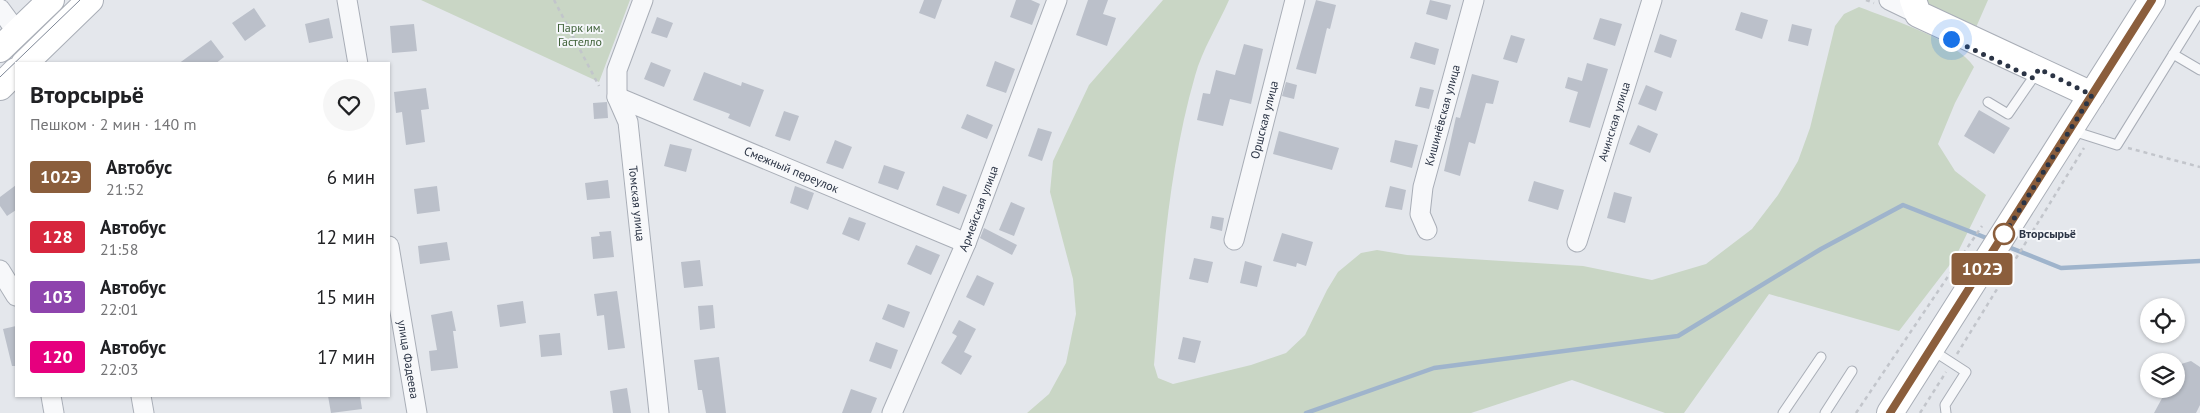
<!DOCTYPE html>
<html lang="ru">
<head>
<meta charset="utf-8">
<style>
	:root { --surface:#fff; --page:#f6f6f6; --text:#202124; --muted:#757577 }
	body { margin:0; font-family:"PT Sans",sans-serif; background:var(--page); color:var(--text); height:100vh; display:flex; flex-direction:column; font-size:19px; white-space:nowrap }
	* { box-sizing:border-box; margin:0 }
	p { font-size:16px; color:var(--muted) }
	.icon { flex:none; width:28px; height:28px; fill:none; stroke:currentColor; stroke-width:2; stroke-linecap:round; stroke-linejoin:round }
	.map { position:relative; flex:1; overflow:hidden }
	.panel { position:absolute; left:15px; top:62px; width:375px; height:335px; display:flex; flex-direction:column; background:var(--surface); border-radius:0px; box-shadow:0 1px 4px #0004 }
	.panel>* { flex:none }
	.badge { padding:0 10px; border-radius:4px; font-size:18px; line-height:32px }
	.buttons { position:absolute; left:2140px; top:298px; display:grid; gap:10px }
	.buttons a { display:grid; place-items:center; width:45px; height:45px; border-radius:50%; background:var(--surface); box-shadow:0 1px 4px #0004; font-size:25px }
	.you { position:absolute; width:25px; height:25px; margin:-12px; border:4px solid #fff; border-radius:50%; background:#1a73e8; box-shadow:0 0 0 8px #1a73e833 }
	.map>.badge { position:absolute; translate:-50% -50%; box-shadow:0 0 0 2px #fff }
	.round { display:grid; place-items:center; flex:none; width:52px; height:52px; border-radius:26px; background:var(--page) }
	.head { display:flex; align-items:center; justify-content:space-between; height:85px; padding:0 15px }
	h1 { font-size:24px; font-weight:800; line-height:38px }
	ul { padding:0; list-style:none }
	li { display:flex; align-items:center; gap:15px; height:60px; padding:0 15px }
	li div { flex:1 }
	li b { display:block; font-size:19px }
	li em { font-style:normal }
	li .badge { min-width:55px; font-weight:700; text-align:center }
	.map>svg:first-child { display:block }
</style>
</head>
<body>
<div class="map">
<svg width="2200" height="413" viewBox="0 0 2200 413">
	<rect width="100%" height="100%" fill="#e4e7ec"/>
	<path fill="#c9d6c5" d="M421 0H630L599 82Z
		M1163 0H1229C1218 25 1202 50 1195 76 1168 170 1162 269 1154 365L1158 378 1173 384 1251 365 1286 353 1305 335 1327 290 1338 272 1361 253 1377 250 1407 255 1583 266 1652 280 1706 264 1752 229 1778 195 1798 161 1810 128 1835 26 1844 14 1859 7C1890 19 1957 40 1974 67L1955 103 1938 144 1955 171 1986 195 1955 258 1899 331 1769 294 1684 413H1665L1572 380 1471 413H1027L1049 394 1066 363 1076 314 1073 279 1050 192 1053 161 1089 85Z
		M1924 0H1988L1974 32 1927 9Z"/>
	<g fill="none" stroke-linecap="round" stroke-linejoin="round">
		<path stroke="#9fb4cc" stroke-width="4.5" d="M2006 246 2061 268 2200 261
			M1306 413 1434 368 1678 336 1821 249 1903 205 1989 239"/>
	</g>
	<path fill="#bbc0ca" d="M924 0H942L935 19 919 13Z
		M1016 0H1031L1040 4 1032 25 1010 17Z
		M1088 0H1108L1103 14 1116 18 1107 46 1076 35Z
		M1316 0 1336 5 1330 29 1327 28 1316 74 1296 69Z
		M1430 0 1451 5 1447 20 1426 14Z
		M254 8 266 26 245 41 232 23Z
		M1741 12 1768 20 1762 39 1735 30Z
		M657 17 673 23 667 38 651 33Z
		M329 18 333 38 309 43 305 24Z
		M1600 18 1622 24 1615 46 1593 39Z
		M414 24 417 51 392 53 390 26Z
		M1792 24 1812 29 1808 46 1788 41Z
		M1660 34 1677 40 1671 58 1654 52Z
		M1511 35 1525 39 1517 63 1503 59Z
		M211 40 224 57 215 64H178Z
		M1415 42 1439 49 1435 65 1410 58Z
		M1244 44 1263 49 1251 104 1230 99 1223 126 1197 120 1203 93 1210 94 1216 70 1235 75Z
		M995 61 1015 69 1006 93 986 86Z
		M651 62 671 70 664 87 644 79Z
		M1587 63 1608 69 1590 128 1569 122 1578 92 1565 88 1568 77 1582 81Z
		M704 72 741 86 742 82 764 90 750 127 728 118 730 114 693 100Z
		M1472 74 1499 81 1493 104 1486 103 1475 144 1469 142 1460 176 1444 171 1456 117 1460 118Z
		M1286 82 1297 85 1294 99 1282 96Z
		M1646 85 1663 92 1656 111 1638 104Z
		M1420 87 1434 90 1429 109 1415 106Z
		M426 88 429 109 421 110 425 142 406 145 402 112 396 113 394 92Z
		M607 102 608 118 594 119 593 103Z
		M1979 110 2010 128 1994 154 1964 136Z
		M784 111 799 116 790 141 775 136Z
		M967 114 993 125 987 139 961 128Z
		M1638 125 1658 134 1650 153 1629 144Z
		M1038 128 1052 132 1042 161 1028 156Z
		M1279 131 1339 148 1332 170 1273 154Z
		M835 140 852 147 843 169 826 163Z
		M1395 140 1418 145 1412 168 1390 162Z
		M670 144 692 149 686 172 664 166Z
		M884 165 905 172 898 190 878 183Z
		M608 180 610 198 587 200 585 183Z
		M1534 181 1564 190 1558 210 1528 201Z
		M16 185V210L7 216 0 206V197Z
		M437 186 440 211 417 214 414 189Z
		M795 186 814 193 808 210 790 203Z
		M943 186 967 195 959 214 936 205Z
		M1390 186 1406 190 1402 210 1385 207Z
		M1614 192 1632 197 1625 223 1607 218Z
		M1011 202 1025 208 1014 236 999 230Z
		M1212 216 1224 218 1222 231 1210 228Z
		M849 217 866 223 859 241 842 234Z
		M984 228 1017 245 1012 255 980 238Z
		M611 231 614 257 593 259 591 237 600 236 599 232Z
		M1282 233 1313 242 1306 266 1297 263 1296 267 1273 261Z
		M447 242 450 260 420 264 418 246Z
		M916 245 940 255 931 275 907 264Z
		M1194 258 1213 262 1208 283 1189 279Z
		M700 260 703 286 684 288 681 262Z
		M1245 261 1262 266 1257 287 1240 283Z
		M977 275 994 283 984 306 966 297Z
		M617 291 625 348 608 350 604 315 597 316 594 294Z
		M523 301 526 323 500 327 497 305Z
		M888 304 910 312 904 328 882 319Z
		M713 305 715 328 700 330 698 306Z
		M452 311 456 331H453L458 368 431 371 429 351 437 350 431 315Z
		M959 320 976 329 964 352 972 356 961 375 941 363 957 336 952 333Z
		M16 326V366H12L3 329Z
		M560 333 562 355 541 357 539 335Z
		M1183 337 1201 341 1195 363 1178 359Z
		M876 342 898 350 891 369 869 361Z
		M719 357 726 413H706L702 390H698L694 360Z
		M2191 361 2200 367V405L2196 413H2154L2167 389H2176V373L2181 364Z
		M627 388 631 413H613L610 391Z
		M851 389 877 398 871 413H842Z
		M328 396H360L362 409 331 413Z"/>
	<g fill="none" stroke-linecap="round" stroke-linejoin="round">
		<g stroke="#a9aeb7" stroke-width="11">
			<path id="lane" d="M2173 54 2200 70
				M1988 102 2008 114 2037 72
				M2073 131 2117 145 2200 11
				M1932 350 1966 372 1945 405 1946 413
				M1783 413 1821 357
				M1825 413 1852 371"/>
		</g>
		<g stroke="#a9aeb7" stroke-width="21">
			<g id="street">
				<path d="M347 0 358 64"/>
				<path id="s1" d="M643 0 617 70V97L628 122 659 413"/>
				<path d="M1889 0 1918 14"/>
				<path d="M0 9 17 32"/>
				<path id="s2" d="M617 97 966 243"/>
				<path id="s3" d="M1427 230 1420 214 1423 187 1474 0"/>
				<path id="s4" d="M1234 240 1295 0"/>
				<path id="s5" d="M1577 242 1652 0"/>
				<path id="s6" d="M389 246 417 413"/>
				<path d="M0 270 16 296"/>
				<path d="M51 396 54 413"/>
				<path d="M141 396 144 413"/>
				<path id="s7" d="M892 413 966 243 1057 0"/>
			</g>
		</g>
		<g stroke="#a9aeb7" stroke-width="28">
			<path id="secondary" d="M1913 0 1918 14 2092 95
				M0 49 51 0
				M24 64 90 0
				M0 87 16 71
				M1890 413 2152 0"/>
		</g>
		<path stroke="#c2c5cb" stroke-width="2.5" stroke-dasharray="4 4" stroke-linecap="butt" d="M554 0 599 86
			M1866 0 1874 3
			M2128 148 2200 167
			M1957 354 2084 148
			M1856 413 1982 226
			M1920 413 1946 372"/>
		<use href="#lane" stroke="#f7f8fa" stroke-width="9"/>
		<use href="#street" stroke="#f7f8fa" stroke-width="19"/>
		<use href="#secondary" stroke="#fff" stroke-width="26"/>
		<path stroke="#7d8696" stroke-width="1" d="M0 77 80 0"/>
	</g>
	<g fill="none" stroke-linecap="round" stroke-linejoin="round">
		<g stroke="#fff" stroke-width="11">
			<path id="line" d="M1890 413 2152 0"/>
		</g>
		<use href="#line" stroke="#8b5e3c" stroke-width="8"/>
		<path stroke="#2b3445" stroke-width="5" stroke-dasharray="0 9" d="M1951 39 2033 78 2039 69 2092 95 2003 236 2004 234"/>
	</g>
	<circle fill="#fff" stroke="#8b5e3c" stroke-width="2.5" cx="2004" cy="234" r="10"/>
	<g text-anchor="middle" stroke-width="4" stroke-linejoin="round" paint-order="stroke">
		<g font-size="12" fill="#3f6138" stroke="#f4f6f9">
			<text x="580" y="32">Парк им.<tspan x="580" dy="14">Гастелло</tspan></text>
		</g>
		<g font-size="12" fill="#2b3445" stroke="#f4f6f9">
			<text dy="4" stroke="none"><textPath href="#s3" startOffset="119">Кишинёвская улица</textPath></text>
			<text dy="4" stroke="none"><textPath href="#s4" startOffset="124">Оршская улица</textPath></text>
			<text dy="4" stroke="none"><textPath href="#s5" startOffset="126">Ачинская улица</textPath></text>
			<text dy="4" stroke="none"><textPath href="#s2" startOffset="189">Смежный переулок</textPath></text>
			<text dy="4" stroke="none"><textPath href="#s1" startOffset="211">Томская улица</textPath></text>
			<text dy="4" stroke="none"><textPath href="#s7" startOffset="222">Армейская улица</textPath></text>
			<text dy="4" stroke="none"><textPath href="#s6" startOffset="115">улица Фадеева</textPath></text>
		</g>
		<g font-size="12" font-weight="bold" fill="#2b3445" stroke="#f4f6f9" text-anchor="start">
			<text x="2019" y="238">Вторсырьё</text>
		</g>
	</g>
</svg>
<div class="buttons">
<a><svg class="icon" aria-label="locate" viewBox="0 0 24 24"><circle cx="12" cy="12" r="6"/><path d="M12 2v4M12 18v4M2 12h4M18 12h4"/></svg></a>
<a><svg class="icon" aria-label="layers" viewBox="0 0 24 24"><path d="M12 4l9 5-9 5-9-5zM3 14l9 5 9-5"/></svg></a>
</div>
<div class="you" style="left:1951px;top:39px"></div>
<b class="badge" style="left:1982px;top:269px;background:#8b5e3c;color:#fff">102Э</b>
<section class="panel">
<div class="head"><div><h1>Вторсырьё</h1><p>Пешком · 2 мин · 140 m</p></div><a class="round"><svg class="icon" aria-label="heart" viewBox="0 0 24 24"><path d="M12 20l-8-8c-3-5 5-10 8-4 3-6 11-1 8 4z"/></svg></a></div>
<ul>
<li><span class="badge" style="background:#8b5e3c;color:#fff">102Э</span><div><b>Автобус</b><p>21:52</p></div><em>6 мин</em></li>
<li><span class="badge" style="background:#d7263d;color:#fff">128</span><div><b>Автобус</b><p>21:58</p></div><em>12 мин</em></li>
<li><span class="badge" style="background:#8e44ad;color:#fff">103</span><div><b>Автобус</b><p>22:01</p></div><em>15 мин</em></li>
<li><span class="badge" style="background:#e6007e;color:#fff">120</span><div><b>Автобус</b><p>22:03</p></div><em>17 мин</em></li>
</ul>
</section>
</div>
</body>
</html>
